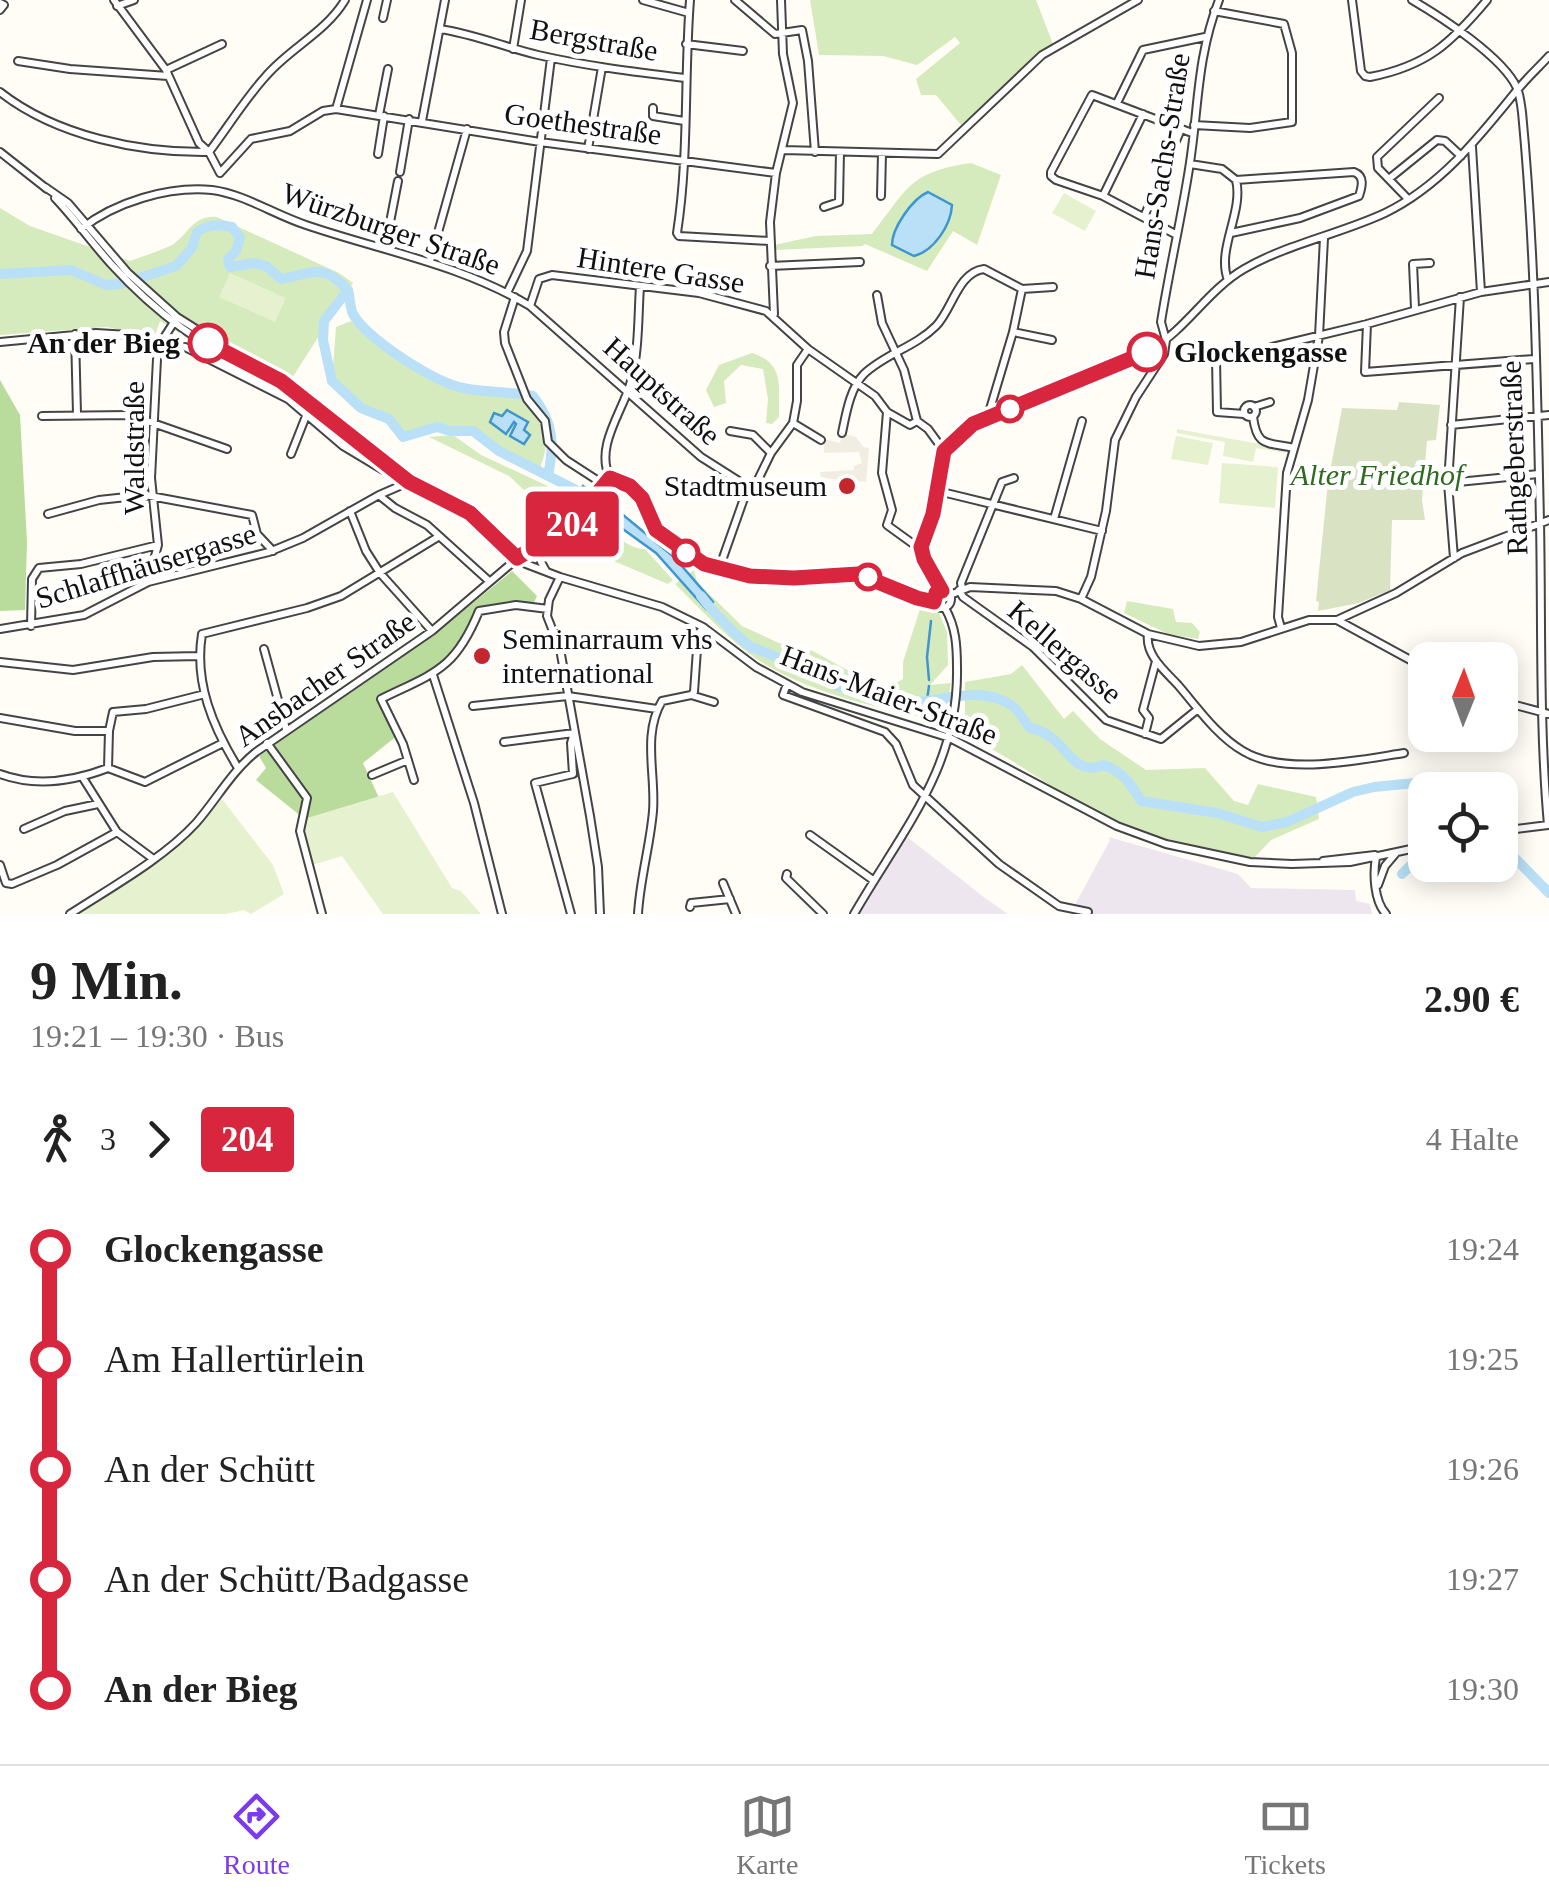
<!DOCTYPE html>
<html lang="de">
<head>
<meta charset="utf-8">
<style>
	:root { --surface:#fff; --page:#f6f6f6; --text:#222; --muted:#767676; --line:#e0e0e0; --accent:#7c3aed }
	body { margin:0; font-family:Georgia,serif; background:var(--page); color:var(--text); height:100vh; display:flex; flex-direction:column; font-size:38px; white-space:nowrap }
	* { box-sizing:border-box; margin:0 }
	p { font-size:32px; color:var(--muted) }
	.icon { flex:none; width:55px; height:55px; fill:none; stroke:currentColor; stroke-width:2; stroke-linecap:round; stroke-linejoin:round }
	.map { position:relative; height:914px; overflow:hidden }
	.sheet { display:flex; flex-direction:column; background:var(--surface); flex:1 }
	.sheet>* { flex:none }
	.badge { padding:0 20px; border-radius:8px; font-size:35px; line-height:65px }
	.needle { width:65px; rotate:1deg }
	.tools { position:absolute; left:1408px; top:642px; display:grid; gap:20px }
	.tools a { display:grid; place-items:center; width:110px; height:110px; border-radius:20px; background:var(--surface); box-shadow:0 5px 25px #0003; font-size:50px }
	.map>.badge { position:absolute; translate:-50% -50%; box-shadow:0 0 0 5px #fff }
	.legs { display:flex; align-items:center; gap:15px; height:110px; padding:0 30px; font-size:32px }
	.legs p { margin-inline-start:auto }
	.headline { display:flex; align-items:center; justify-content:space-between; height:170px; padding:0 30px }
	h1 { font-size:55px; font-weight:600; line-height:75px }
	ul { padding:0 30px; list-style:none }
	li { display:flex; align-items:center; gap:35px; height:110px; font-size:38px }
	li i { display:grid; place-items:center; width:15px; height:100%; margin:0 12px; background:currentColor }
	li i::after { content:''; width:25px; height:25px; margin:-12px; border:8px solid; border-radius:50%; background:var(--surface) }
	li p { margin-inline-start:auto }
	li:first-child i { background:linear-gradient(#0000 50%,currentColor 0) }
	li:last-child i { background:linear-gradient(currentColor 50%,#0000 0) }
	.tabs { display:flex; justify-content:space-around; align-items:center; height:140px; border-top:2px solid var(--line); background:var(--surface); font-size:28px; color:var(--muted) }
	.tabs a { display:grid; justify-items:center; gap:5px }
	.tabs .selected { color:var(--accent) }
	.map>svg:first-child { display:block }
</style>
</head>
<body>
<div class="map">
<svg width="1549" height="914" viewBox="0 0 1549 914">
	<rect width="100%" height="100%" fill="#fffdf5"/>
	<path fill="#eee6ef" d="M906 836 985 898 1008 914H855Z
		M1109 837 1238 874 1251 888 1355 890 1356 901 1370 904 1372 914H1070L1110 840Z"/>
	<path fill="#d5ebbd" d="M810 0H1036L1053 44 961 125 936 95H921L916 79 960 43 955 37 917 65 883 56 819 55Z
		M971 163 1001 175 977 245 953 231 927 271 865 244 862 246 775 250 774 245 816 236 872 234C908 188 909 172 971 163Z
		M0 208 30 226 130 261C143 256 157 252 170 246 188 237 191 215 217 217L339 273 353 283 285 389 195 343 160 321 154 338 107 327 0 335Z
		M351 321 364 332 370 331C397 354 427 381 463 388 480 392 500 390 517 392 537 421 556 431 539 470L499 451 472 431H450L437 427 403 437 389 419 361 408 332 381 336 327Z
		M752 353C786 364 778 387 779 417L772 424 766 423 768 399 763 369 741 365 724 381 726 403 714 407 706 390 719 365Z
		M453 435 481 455 550 487 575 511 558 522 509 476 429 437Z
		M590 514C609 523 622 549 645 549L673 580 668 584 583 548 588 541 582 535Z
		M694 570 697 582 742 626 779 643 813 651 883 690 903 679V662L920 609 939 613 947 632 948 665 930 685 951 683 947 705 939 721C872 706 798 692 743 649 719 629 697 606 675 584Z
		M1127 601 1173 609 1176 622 1192 623 1200 632 1198 639 1168 634 1124 613Z
		M1022 665 1064 719 1073 711 1100 739 1146 770 1205 768 1234 801 1248 805 1258 784 1316 797 1319 819 1271 840 1254 858C1194 847 1136 835 1083 805 1044 783 1009 756 968 737L965 728V682L1011 674Z"/>
	<path fill="#b9dc9c" d="M0 380 20 415 27 541 25 610 0 611Z
		M512 571 537 596 532 607 516 605 480 611 448 663 382 699 398 735 363 763 380 800 300 831 302 817 256 780 266 768 259 756 435 634Z"/>
	<path fill="#d9e3c4" d="M1399 402 1440 405 1436 440 1427 441 1422 500 1425 520H1392L1390 590 1359 603 1318 611 1319 602 1316 601 1328 482 1342 408 1397 410Z"/>
	<path fill="#e6f2cf" d="M1064 193 1096 211 1085 231 1052 213Z
		M230 273 286 298 275 322 219 297Z
		M1177 429 1287 449 1286 453 1256 448 1253 462 1223 456 1225 442 1177 433Z
		M1176 436 1213 443 1208 465 1171 459Z
		M1222 463 1278 467 1275 508 1219 503Z
		M393 792 452 888 461 891 481 914H383L342 856 312 865 302 829 304 819Z
		M222 799 273 865 284 894 251 914 244 910 226 914H78L196 826Z"/>
	<path fill="#f1ede2" d="M842 433 856 437 863 447 869 448 866 482 821 478 820 472 854 470V466L862 463 859 452 824 453V439L840 443Z"/>
	<path fill="#b9e0f7" stroke="#3f96cf" stroke-width="2.5" d="M928 192 952 205C951 225 934 251 914 256L892 245C892 228 912 199 928 192Z
		M507 410 528 422 524 430 530 435 524 444 510 436 516 424 514 422 506 434 490 422 494 413 502 416Z
		M583 486 605 500 674 557 713 602 706 609 656 553 577 496Z"/>
	<g fill="none" stroke-linecap="round" stroke-linejoin="round">
		<path stroke="#3f96cf" stroke-width="2.5" d="M929 680 927 657 931 621
			M927 700 929 686"/>
		<path stroke="#b9e0f7" stroke-width="10" d="M0 274 71 270 106 285 121 284 176 266 192 248 197 232C210 224 217 224 232 227L240 238 236 251 228 259 230 267 254 263 266 266 281 279C315 273 321 262 348 290L324 321 323 340 332 381 361 408 389 419 403 437 437 427 450 431H473L499 451 588 496
			M348 290C350 297 350 308 353 314 367 339 434 382 463 388 486 393 510 391 533 396 553 422 555 443 548 475
			M701 596C712 611 736 636 751 647 797 662 840 694 888 702 926 709 975 681 1011 705 1018 709 1024 721 1030 728 1069 735 1068 779 1104 765 1123 772 1131 784 1141 801L1217 813 1262 827 1287 822 1353 792 1374 787 1415 783 1449 790
			M1500 836 1510 853 1549 893
			M1402 874 1410 866 1425 861"/>
		<g stroke="#444" stroke-width="10">
			<path id="minor" d="M114 0 166 70 199 143 209 152 220 173
				M643 0 689 13
				M690 0C684 78 689 156 677 233L679 236 769 241
				M735 0 775 34 802 30 808 61 815 152
				M1352 0 1361 71 1365 76 1370 77C1427 66 1451 43 1487 0
				M1412 0C1441 17 1503 57 1517 88 1520 95 1521 105 1522 112 1535 248 1537 386 1540 522 1542 623 1539 724 1548 825
				M0 3 4 5 0 10
				M117 6 134 0
				M383 18 387 0
				M440 29C474 34 504 47 538 55 586 66 635 72 685 78
				M686 44 743 51
				M513 49 521 0
				M18 61 70 69 168 76
				M166 70 222 44
				M0 92C56 136 139 153 209 152
				M1117 103 1143 50 1205 37
				M653 108V116L684 121
				M336 109 367 0
				M379 115 388 69
				M422 121 445 0
				M1194 125 1250 128 1292 122V53L1284 24 1214 11
				M1472 147 1481 292
				M588 149 602 67
				M783 150 938 154 1042 55 1138 0
				M0 152 47 189
				M209 152C228 127 245 99 266 76 290 48 326 32 345 0
				M378 154 384 116
				M1190 164 1222 169 1236 180C1244 212 1216 249 1228 280
				M400 172 409 119
				M220 173 251 139 290 131 323 111 336 109 540 142 776 173
				M1390 178 1437 140 1445 141 1461 156
				M45 187 68 203 128 273 177 317 293 390 409 482 470 513 526 564 560 577 662 607 703 627 756 667 802 692 950 738 1117 826 1166 844 1250 862 1292 864 1350 862 1425 846
				M881 196 882 153
				M1103 196 1143 114
				M55 198C75 219 92 243 112 265 154 311 206 351 265 373
				M1408 199 1378 168 1377 157 1439 98
				M824 207 839 202 840 152
				M1144 217 1181 129
				M81 229C115 202 168 186 212 190 244 194 275 215 306 225 382 251 460 264 530 306L701 457 753 490 771 453 793 423 797 401V365L808 349
				M1231 233 1300 218 1359 196C1362 187 1365 176 1354 172L1236 180
				M1177 235 1103 196 1056 180 1051 176V172L1092 95 1192 133
				M385 248 398 181
				M430 261 467 129
				M770 266 860 262
				M507 293 527 251 551 58
				M877 295 882 323 904 370 917 421
				M515 297 504 332 505 343 527 399 545 421 548 442 566 460 603 484
				M530 306 539 279 552 275 699 293 766 311 808 349 875 396 887 412 910 425 917 421
				M1415 308 1413 264 1430 263
				M774 314 770 222 776 173 793 103 783 54 781 0
				M1367 324 1365 372 1534 359
				M1013 332 1052 340
				M75 334 77 414
				M0 342 96 333 129 335
				M185 347 288 399 343 446 383 470 389 467
				M1235 356 1367 324 1481 292 1549 282
				M1216 359 1217 412 1244 414
				M1244 411a6 6 0 1 1 12 0a6 6 0 1 1-12 0Z
				M1254 407 1270 402
				M887 412 882 473 892 510 887 525 916 546 942 591
				M42 416 130 415 227 449
				M1253 417C1257 447 1266 442 1294 448
				M987 419 1013 332 1022 289
				M917 421 928 429 944 451
				M793 423 821 440
				M1451 425 1549 415
				M730 431 753 435 771 453
				M842 433C846 414 850 388 864 374 885 354 915 347 936 326 952 310 958 272 984 269L1022 289 1053 287
				M291 454 306 416
				M610 478 630 486 642 498 656 530 704 565 750 576 794 578 858 574 917 598 934 602
				M610 478C594 446 624 410 631 381 639 351 638 317 640 286
				M1448 483 1538 474
				M938 491 1102 531
				M380 496 395 508 427 525 489 581
				M350 511 366 551 380 573 432 631
				M48 514 99 500 145 495 252 515 257 534 273 551
				M1054 519 1082 421
				M543 541 541 562 546 571
				M921 553 933 514 944 451 967 428 1152 349C1187 328 1208 290 1244 269 1287 244 1340 234 1385 213 1441 186 1480 136 1518 89 1528 77 1539 67 1549 56
				M1454 558 1448 483 1460 297
				M719 569 748 487
				M560 577 549 600 547 616 560 649 590 816 598 867 600 914
				M148 582 158 545 151 478 157 359 160 344 174 322
				M962 588 961 583 1002 482 1014 478
				M959 590 963 597 1033 647 1106 720 1161 739 1198 709
				M933 599a9 9 0 1 1 18 0a9 9 0 1 1-18 0Z
				M950 595 970 587 1056 591 1081 599 1148 634 1199 646 1241 642 1309 620H1337L1425 668
				M1081 599 1091 577 1106 511 1115 440 1136 397 1164 354 1166 340 1161 322C1169 271 1181 220 1189 169 1199 108 1196 60 1219 0
				M1337 620 1396 593 1462 553 1549 520
				M31 626 32 579 39 568 81 564 158 545
				M1281 628 1278 617 1287 473 1308 400 1319 336 1324 238
				M0 629 84 615 148 582 269 552 303 538 379 495 409 482
				M1148 634C1145 655 1165 671 1178 685 1197 707 1217 736 1243 751 1284 776 1359 760 1404 753
				M264 649 286 729
				M0 662 73 670 153 657 199 656
				M433 675 474 803 502 914
				M787 684 783 695 885 732 896 744 913 785 999 864 1059 906 1088 912
				M691 695 694 692 698 635 703 627
				M1500 701 1549 714
				M473 706 568 696 657 709
				M0 718 75 731H109L113 712 146 709 205 694
				M1145 734 1149 718 1143 710 1156 661
				M504 742 574 733 571 743 573 774 535 783 571 914
				M267 743 307 798 300 831 322 914
				M108 768 109 731
				M238 768C213 727 194 683 202 634L307 608 341 596 438 537
				M0 774C35 787 74 781 108 768L145 782 223 743
				M372 775 408 760
				M83 778 117 832 152 858
				M414 780 403 744 381 699C434 673 455 670 479 611L516 605 548 609
				M24 829 65 811 98 804
				M1500 831 1548 825
				M810 835 873 880
				M1376 857C1373 874 1374 901 1386 914
				M1323 861 1375 855
				M0 865 6 883 12 884 57 865 117 832
				M787 874 786 878 823 914
				M723 883 736 914
				M1378 885 1385 866 1396 853
				M690 907 691 903 730 899
				M70 914C110 888 164 858 196 823 217 799 231 772 256 752L432 631 526 551 572 524 610 478
				M638 914C640 879 650 846 653 811 656 774 642 735 662 701L691 695 714 702
				M854 914C901 832 959 768 957 668 957 646 956 627 945 608"/>
		</g>
		<use href="#minor" stroke="#fff" stroke-width="6"/>
	</g>
	<g fill="none" stroke-linecap="round" stroke-linejoin="round">
		<g stroke="#fff" stroke-width="22">
			<path id="line-1" d="M208 343 281 381 409 482 470 513 517 558 572 524 610 478 630 486 642 498 656 530 704 564 750 576 794 578 858 574 917 598 934 602 936 593 942 591 924 559 921 547 933 514 944 451 973 424 1147 352"/>
		</g>
		<use href="#line-1" stroke="#d7263d" stroke-width="15"/>
	</g>
	<g fill="#fff" stroke="#d7263d" stroke-width="5">
		<circle cx="208" cy="343" r="18"/>
		<circle cx="1147" cy="352" r="18"/>
		<circle cx="1010" cy="409" r="12"/>
		<circle cx="686" cy="553" r="12"/>
		<circle cx="868" cy="577" r="12"/>
	</g>
	<g fill="#c4262e" stroke="#fff" stroke-width="4">
		<circle cx="847" cy="486" r="10"/>
		<circle cx="482" cy="656" r="10"/>
	</g>
	<g text-anchor="middle" stroke-width="10" stroke-linejoin="round" paint-order="stroke">
		<g font-size="30" fill="#111" stroke="#fff">
			<text transform="translate(594 40) rotate(10)" y="10">Bergstraße</text>
			<text transform="translate(583 124) rotate(8)" y="10">Goethestraße</text>
			<text transform="translate(1162 166) rotate(-81)" y="10">Hans-Sachs-Straße</text>
			<text transform="translate(391 229) rotate(19)" y="10">Würzburger Straße</text>
			<text transform="translate(661 270) rotate(9)" y="10">Hintere Gasse</text>
			<text transform="translate(662 391) rotate(42)" y="10">Hauptstraße</text>
			<text transform="translate(134 448) rotate(-90)" y="10">Waldstraße</text>
			<text transform="translate(1514 458) rotate(-92)" y="10">Rathgeberstraße</text>
			<text transform="translate(146 566) rotate(-17)" y="10">Schlaffhäusergasse</text>
			<text transform="translate(1065 652) rotate(41)" y="10">Kellergasse</text>
			<text transform="translate(325 679) rotate(-35)" y="10">Ansbacher Straße</text>
			<text transform="translate(889 695) rotate(21)" y="10">Hans-Maier-Straße</text>
		</g>
		<g font-size="30" font-weight="bold" fill="#111" stroke="#fff" text-anchor="end">
			<text x="180" y="353">An der Bieg</text>
			<text x="1174" y="362" text-anchor="start">Glockengasse</text>
		</g>
		<g font-size="30" font-style="italic" fill="#2f6b1f" stroke="#fff">
			<text x="1377" y="485">Alter Friedhof</text>
		</g>
		<g font-size="30" fill="#111" stroke="#fff" text-anchor="end">
			<text x="827" y="496">Stadtmuseum</text>
			<text x="502" y="649" text-anchor="start">Seminarraum vhs<tspan x="502" dy="34">international</tspan></text>
		</g>
	</g>
</svg>
<div class="tools">
<a><svg class="needle" viewBox="-14 -14 28 28"><path d="M0-13l5 13h-10z" fill="#e53935"/><path d="M0 13l5-13h-10z" fill="#767676"/></svg></a>
<a><svg class="icon" aria-label="locate" viewBox="0 0 24 24"><circle cx="12" cy="12" r="6"/><path d="M12 2v4M12 18v4M2 12h4M18 12h4"/></svg></a>
</div>
<b class="badge" style="left:572px;top:524px;background:#d7263d;color:#fff">204</b>
</div>
<section class="sheet">
<div class="headline"><div><h1>9 Min.</h1><p>19:21 – 19:30 · Bus</p></div><b>2.90 €</b></div>
<div class="legs"><svg class="icon" aria-label="walk" viewBox="0 0 24 24"><circle cx="13" cy="4" r="2"/><path d="M13 8l-2 6 4 7M11 14l-3 7M7 12l3-4h3l4 4"/></svg>3<svg class="icon" aria-label="forward" viewBox="0 0 24 24"><path d="M9 5l7 7-7 7"/></svg><b class="badge" style="background:#d7263d;color:#fff">204</b><p>4 Halte</p></div>
<ul>
<li><i style="color:#d7263d"></i><b>Glockengasse</b><p>19:24</p></li>
<li><i style="color:#d7263d"></i><span>Am Hallertürlein</span><p>19:25</p></li>
<li><i style="color:#d7263d"></i><span>An der Schütt</span><p>19:26</p></li>
<li><i style="color:#d7263d"></i><span>An der Schütt/Badgasse</span><p>19:27</p></li>
<li><i style="color:#d7263d"></i><b>An der Bieg</b><p>19:30</p></li>
</ul>
</section>
<nav class="tabs">
<a class="selected"><svg class="icon" aria-label="directions" viewBox="0 0 24 24"><path d="M12 3l9 9-9 9-9-9zM9 14v-3h6M13 9l2 2-2 2"/></svg>Route</a>
<a><svg class="icon" aria-label="map" viewBox="0 0 24 24"><path d="M3 6l6-2 6 2 6-2v14l-6 2-6-2-6 2zM9 4v14M15 6v14"/></svg>Karte</a>
<a><svg class="icon" aria-label="tickets" viewBox="0 0 24 24"><path d="M3 7h18v10H3zM15 7v10"/></svg>Tickets</a>
</nav>
</body>
</html>
